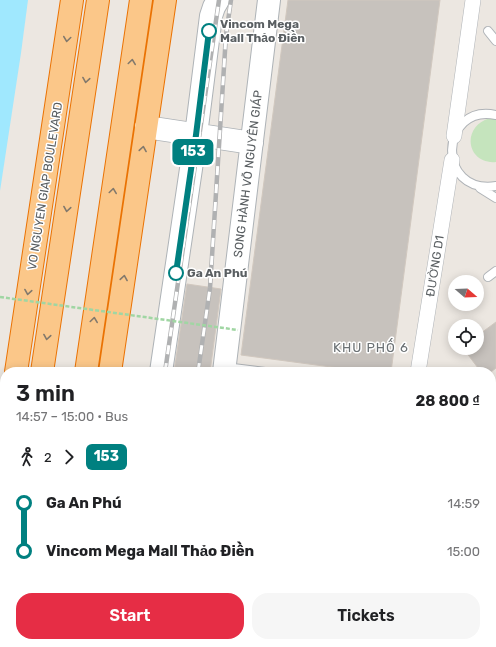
<!DOCTYPE html>
<html lang="en">
<head>
<meta charset="utf-8">
<style>
	:root { --surface:#fff; --page:#f6f6f6; --text:#202124; --muted:#757577; --accent:#e62d45 }
	body { margin:0; font-family:Rubik,sans-serif; background:var(--page); color:var(--text); height:100vh; display:flex; flex-direction:column; font-size:15px; white-space:nowrap }
	* { box-sizing:border-box; margin:0 }
	p { font-size:13px; color:var(--muted) }
	.icon { flex:none; width:22px; height:22px; fill:none; stroke:currentColor; stroke-width:2; stroke-linecap:round; stroke-linejoin:round }
	.map { position:relative; flex:1; overflow:hidden }
	.sheet { position:absolute; left:0px; top:367px; width:496px; height:280px; display:flex; flex-direction:column; background:var(--surface); border-radius:16px 16px 0 0; box-shadow:0 2px 10px #0003 }
	.sheet>* { flex:none }
	.badge { padding:0 8px; border-radius:6px; font-size:14px; line-height:26px }
	.needle { width:26px; rotate:109deg }
	.controls { position:absolute; left:448px; top:275px; display:grid; gap:8px }
	.controls a { display:grid; place-items:center; width:36px; height:36px; border-radius:50%; background:var(--surface); box-shadow:0 2px 10px #0003; font-size:20px }
	.map>.badge { position:absolute; translate:-50% -50%; box-shadow:0 0 0 2px #fff }
	.legs { display:flex; align-items:center; gap:6px; height:44px; padding:0 16px; font-size:13px }
	.legs p { margin-inline-start:auto }
	.headline { display:flex; align-items:center; justify-content:space-between; height:68px; padding:0 16px }
	h1 { font-size:22px; font-weight:600; line-height:30px }
	.primary-button { display:flex; gap:8px; margin-top:auto; padding:8px 16px }
	.primary-button a { flex:1; height:46px; border-radius:16px; background:var(--accent); color:#fff; font-size:16px; font-weight:600; line-height:46px; text-align:center }
	.primary-button a+a { background:var(--page); color:var(--text) }
	ul { padding:0 16px; list-style:none }
	li { display:flex; align-items:center; gap:14px; height:48px; font-size:15px }
	li i { display:grid; place-items:center; width:6px; height:100%; margin:0 5px; background:currentColor }
	li i::after { content:''; width:10px; height:10px; margin:-5px; border:3px solid; border-radius:50%; background:var(--surface) }
	li p { margin-inline-start:auto }
	li:first-child i { background:linear-gradient(#0000 50%,currentColor 0) }
	li:last-child i { background:linear-gradient(currentColor 50%,#0000 0) }
	.map>svg:first-child { display:block }
</style>
</head>
<body>
<div class="map">
<svg width="496" height="647" viewBox="0 0 496 647">
	<rect width="100%" height="100%" fill="#ece7e1"/>
	<path fill="#c5e4bd" d="M490 118H496V162C467 165 460 127 490 118Z
		M491 456 496 457V647H403V642H491Z"/>
	<path fill="#a0e8fe" d="M0 0H28L21 53 0 191Z"/>
	<path fill="#c7c2bd" stroke="#d1c8bf" d="M288 0H440L391 372H369L241 355Z
		M187 284 221 289 210 372H174Z
		M496 322V368L491 372H481L463 348H477V336Z"/>
	<g fill="none" stroke-linecap="round" stroke-linejoin="round">
		<g stroke="#afb3b7" stroke-width="10">
			<path id="lane" d="M488 31 496 41
				M496 115C440 103 435 195 496 186
				M480 188 496 198
				M488 277 496 271
				M225 367 265 372"/>
		</g>
		<g stroke="#afb3b7" stroke-width="16">
			<path id="street" d="M454 136 473 0
				M418 372 452 160
				M368 642V647"/>
		</g>
		<g stroke="#aeb3b7" stroke-width="24">
			<path id="secondary" d="M146 127 252 143
				M161 372 196 135 211 16 214 7 218 0
				M224 372 269 0
				M121 647 122 642
				M181 647 182 642"/>
		</g>
		<g stroke="#ea7203" stroke-width="24">
			<path id="highway" d="M16 372 72 0
				M42 372 98 0
				M86 372 141 0
				M110 372 165 0
				M0 472 5 440
				M0 641 5 610
				M46 647V642
				M69 647V642"/>
		</g>
		<use href="#lane" stroke="#fff" stroke-width="8"/>
		<use href="#street" stroke="#fff" stroke-width="15"/>
		<use href="#secondary" stroke="#fff" stroke-width="22"/>
		<use href="#highway" stroke="#fbc789" stroke-width="22"/>
		<g stroke="#b0b1b2" stroke-width="4.5">
			<path id="rail" d="M165 372 219 0
				M198 372 210 288 226 35 231 0
				M125 647V642
				M156 647 157 642"/>
		</g>
		<use href="#rail" stroke="#fff" stroke-width="3" stroke-dasharray="9" stroke-linecap="butt"/>
		<path stroke="#a0d6a3" stroke-width="2.5" stroke-dasharray="4 2" stroke-linecap="butt" d="M0 297 238 330"/>
	</g>
	<defs><path id="oneway-chevron" d="M-2-3.5L2.5 0L-2 3.5" fill="none" stroke-width="1.6" stroke-linecap="round" stroke-linejoin="round"/></defs>
	<g stroke="#82796c">
		<use href="#oneway-chevron" transform="translate(67 39) rotate(98)"/>
		<use href="#oneway-chevron" transform="translate(132 62) rotate(-82)"/>
		<use href="#oneway-chevron" transform="translate(86 80) rotate(99)"/>
		<use href="#oneway-chevron" transform="translate(143 149) rotate(-81)"/>
		<use href="#oneway-chevron" transform="translate(113 191) rotate(-82)"/>
		<use href="#oneway-chevron" transform="translate(67 209) rotate(99)"/>
		<use href="#oneway-chevron" transform="translate(124 278) rotate(-81)"/>
		<use href="#oneway-chevron" transform="translate(28 292) rotate(99)"/>
		<use href="#oneway-chevron" transform="translate(94 320) rotate(-82)"/>
		<use href="#oneway-chevron" transform="translate(47 337) rotate(99)"/>
	</g>
	<g fill="none" stroke-linecap="round" stroke-linejoin="round">
		<g stroke="#fff" stroke-width="9">
			<path id="line-1" d="M176 273 196 135 209 31"/>
		</g>
		<use href="#line-1" stroke="#008080" stroke-width="6"/>
	</g>
	<g fill="#fff" stroke="#008080" stroke-width="2">
		<circle cx="209" cy="31" r="7"/>
		<circle cx="176" cy="273" r="7"/>
	</g>
	<g text-anchor="middle" stroke-width="3" stroke-linejoin="round" paint-order="stroke">
		<g font-size="12" font-weight="bold" fill="#5a5f62" stroke="#fff" text-anchor="start">
			<text x="220" y="28">Vincom Mega<tspan x="220" dy="14">Mall Thảo Điền</tspan></text>
			<text x="187" y="277">Ga An Phú</text>
		</g>
		<g font-size="12" fill="#5a5f62" stroke="#fff">
			<text transform="translate(248 174) rotate(-83)" y="4">SONG HÀNH VÕ NGUYÊN GIÁP</text>
			<text transform="translate(45 186) rotate(-81)" y="4">VO NGUYEN GIAP BOULEVARD</text>
			<text transform="translate(435 266) rotate(-81)" y="4">ĐƯỜNG D1</text>
		</g>
		<g font-size="13" letter-spacing="1" fill="#6b7174" stroke="#fff">
			<text x="371" y="352">KHU PHỐ 6</text>
		</g>
	</g>
</svg>
<div class="controls">
<a><svg class="needle" viewBox="-14 -14 28 28"><path d="M0-13l5 13h-10z" fill="#e53935"/><path d="M0 13l5-13h-10z" fill="#757577"/></svg></a>
<a><svg class="icon" aria-label="locate" viewBox="0 0 24 24"><circle cx="12" cy="12" r="6"/><path d="M12 2v4M12 18v4M2 12h4M18 12h4"/></svg></a>
</div>
<b class="badge" style="left:193px;top:152px;background:#008080;color:#fff">153</b>
<section class="sheet">
<div class="headline"><div><h1>3 min</h1><p>14:57 – 15:00 · Bus</p></div><b>28 800 ₫</b></div>
<div class="legs"><svg class="icon" aria-label="walk" viewBox="0 0 24 24"><circle cx="13" cy="4" r="2"/><path d="M13 8l-2 6 4 7M11 14l-3 7M7 12l3-4h3l4 4"/></svg>2<svg class="icon" aria-label="forward" viewBox="0 0 24 24"><path d="M9 5l7 7-7 7"/></svg><b class="badge" style="background:#008080;color:#fff">153</b></div>
<ul>
<li><i style="color:#008080"></i><b>Ga An Phú</b><p>14:59</p></li>
<li><i style="color:#008080"></i><b>Vincom Mega Mall Thảo Điền</b><p>15:00</p></li>
</ul>
<div class="primary-button"><a>Start</a><a>Tickets</a></div>
</section>
</div>
</body>
</html>
